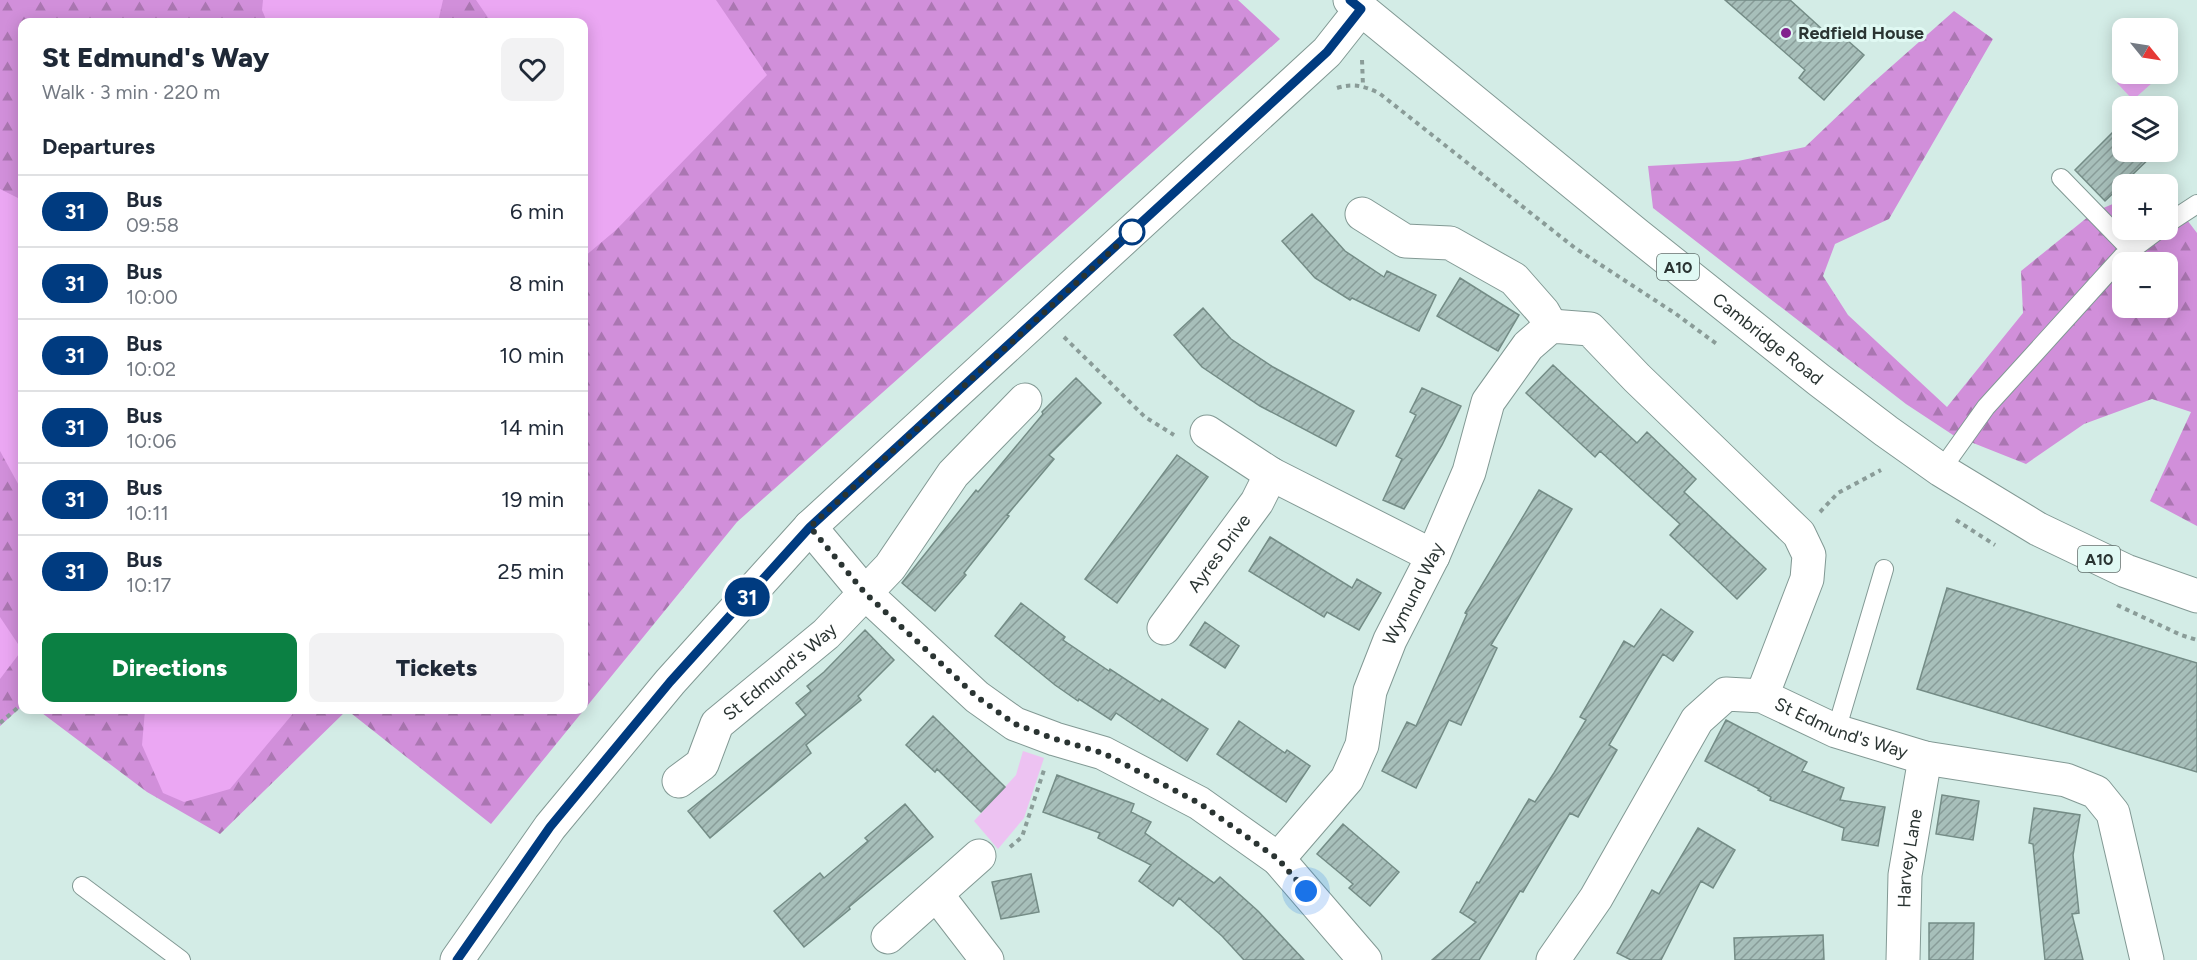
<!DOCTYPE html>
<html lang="en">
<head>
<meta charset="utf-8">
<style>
	:root { --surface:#fff; --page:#f2f2f3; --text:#1f2937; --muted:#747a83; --line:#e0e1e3; --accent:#0b8043 }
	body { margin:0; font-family:Figtree,sans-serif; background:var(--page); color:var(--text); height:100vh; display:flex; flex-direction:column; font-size:22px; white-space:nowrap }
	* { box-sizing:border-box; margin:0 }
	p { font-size:20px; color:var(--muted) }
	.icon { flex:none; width:33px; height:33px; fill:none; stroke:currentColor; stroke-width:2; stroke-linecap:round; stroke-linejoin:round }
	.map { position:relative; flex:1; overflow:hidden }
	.panel { position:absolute; left:18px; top:18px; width:570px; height:696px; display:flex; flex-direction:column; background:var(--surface); border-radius:12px; box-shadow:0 3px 15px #0003 }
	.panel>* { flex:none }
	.badge { padding:0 12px; border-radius:20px; font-size:21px; line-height:39px }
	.needle { width:39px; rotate:120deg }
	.buttons { position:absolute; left:2112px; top:18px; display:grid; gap:12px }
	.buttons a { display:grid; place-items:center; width:66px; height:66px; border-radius:12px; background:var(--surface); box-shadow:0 3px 15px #0003; font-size:30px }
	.you { position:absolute; width:30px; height:30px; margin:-15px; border:4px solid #fff; border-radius:50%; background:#1a73e8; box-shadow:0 0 0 9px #1a73e833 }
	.map>.badge { position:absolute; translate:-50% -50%; box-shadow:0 0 0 3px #fff }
	h2 { padding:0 24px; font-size:22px; line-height:54px }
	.round { display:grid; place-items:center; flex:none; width:63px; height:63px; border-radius:12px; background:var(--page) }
	.summary { display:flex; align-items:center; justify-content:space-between; height:102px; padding:0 24px }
	h1 { font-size:28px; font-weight:800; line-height:45px }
	.primary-button { display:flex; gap:12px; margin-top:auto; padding:12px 24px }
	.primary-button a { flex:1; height:69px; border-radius:12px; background:var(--accent); color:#fff; font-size:24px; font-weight:800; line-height:69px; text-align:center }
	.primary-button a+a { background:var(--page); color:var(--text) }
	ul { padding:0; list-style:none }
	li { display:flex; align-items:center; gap:18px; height:72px; padding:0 24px; border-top:2px solid var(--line) }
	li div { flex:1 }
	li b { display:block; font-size:22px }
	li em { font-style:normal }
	li .badge { min-width:66px; font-weight:700; text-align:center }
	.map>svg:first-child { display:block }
</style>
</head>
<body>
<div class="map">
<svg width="2197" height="960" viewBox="0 0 2197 960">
	<defs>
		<pattern id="forest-firs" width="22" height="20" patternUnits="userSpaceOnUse" patternTransform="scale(1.5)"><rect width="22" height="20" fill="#d18fda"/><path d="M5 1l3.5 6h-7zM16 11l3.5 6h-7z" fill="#aa76b1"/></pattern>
		<pattern id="building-hatch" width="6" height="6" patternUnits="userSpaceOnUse" patternTransform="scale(1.5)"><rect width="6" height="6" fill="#a7bfba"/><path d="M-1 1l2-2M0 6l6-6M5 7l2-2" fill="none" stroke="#889c98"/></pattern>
	</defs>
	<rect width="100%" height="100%" fill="#d3ece6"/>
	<path fill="url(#forest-firs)" fill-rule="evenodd" d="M0 0H1238L1280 39 737 522 491 824 347 710H584V22H22V706L0 726Z
		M1954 11 1993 39 1889 219 1835 244 1823 276 1848 315 1947 407 2023 313 2021 271 2094 212 2122 200V230H2168V195L2197 233V526L2150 501 2191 412 2152 399 2084 424 2026 464 1953 435 1906 404 1653 208 1648 166 1738 161 1805 147 1867 88ZM2122 262H2168V308H2122Z
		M38 710H347L220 834 147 792Z"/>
	<path fill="#edc2f2" d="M1023 751 1044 758 1024 818 998 849 974 821 1016 775Z"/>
	<path fill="#eba7f3" d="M263 0H443L438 22H267L262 10Z
		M476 0H716L767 75 616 230 584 257V22H491Z
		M2128 74H2162L2133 100 2117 83Z
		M0 189 22 200V491L0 451Z
		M0 617 22 650 0 679Z
		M145 710H296L230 789 184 802 163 793 142 745Z"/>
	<path fill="url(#building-hatch)" stroke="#748c86" stroke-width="1.5" d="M1725 0H1790L1833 39 1838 32 1864 55 1824 100 1799 78 1805 70Z
		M2122 123V152H2156L2105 201 2075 170Z
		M1312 214 1345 251 1384 277 1387 271 1436 295 1419 331 1352 298 1350 300 1315 278 1282 241Z
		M1460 278 1519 315 1498 351 1437 316Z
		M1203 308 1231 339 1273 367 1354 411 1336 446 1260 406 1202 367 1174 335Z
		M1553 365 1637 443 1647 432 1696 479 1684 492 1766 569 1737 599 1670 535 1680 524 1600 451 1595 457 1526 393Z
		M1076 378 1101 403 1049 455 1054 459 1007 515 1009 516 964 573 966 575 935 611 902 583 976 490 978 492 1043 414 1042 412Z
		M1422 388 1461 406 1442 445 1404 509 1383 500 1402 459 1396 456 1416 415 1410 412Z
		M1177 455 1208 477 1117 603 1085 579Z
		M1539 490 1572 509 1491 645 1497 648 1461 725 1449 720 1416 788 1382 771 1407 722 1416 726 1467 614 1465 613Z
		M1270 537 1352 588 1357 579 1381 593 1359 630 1327 612 1324 617 1249 571Z
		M1947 588 2197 663V772L1917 689Z
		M1021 603 1065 637 1063 640 1109 671 1110 669 1160 702 1162 699 1208 729 1187 761 1116 713 1111 720 1079 699 1078 701 1055 685 995 636Z
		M1661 609 1693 632 1673 661 1663 654 1647 680 1609 745 1617 750 1578 817 1570 813 1523 892 1520 891 1479 960H1432L1476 922 1460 912 1477 882 1479 883 1529 799 1535 802 1554 773 1586 720 1580 717 1624 641 1634 647Z
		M1205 622 1239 646 1225 668 1190 645Z
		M865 630 894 660 858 696 861 700 806 745 811 753 710 838 688 811 806 715 796 703 811 691 807 686 824 672Z
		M933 716 1005 787 981 812 937 769 935 772 906 745Z
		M1726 720 1807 762 1802 771 1844 788 1840 800 1885 807 1878 846 1842 840 1844 828 1770 800 1771 797 1758 790 1759 789 1705 761Z
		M1239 721 1285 753 1287 750 1310 766 1286 802 1217 754Z
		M1057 775 1134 804 1131 812 1151 822 1145 833 1214 883 1220 877 1258 911 1304 960H1244L1222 936 1179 898 1173 906 1139 881 1151 865 1098 838 1100 833 1043 812Z
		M1942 795 1979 801 1973 840 1936 834Z
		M905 804 933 837 849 907 850 909 804 947 774 911 820 873 824 878 868 841 865 838Z
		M2034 808 2080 815 2073 855 2079 913 2072 914 2083 960H2045L2033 844 2029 843Z
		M1343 824 1399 872 1370 906 1349 888 1353 884 1317 854Z
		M1698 828 1735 850 1713 888 1701 881 1661 960H1631L1617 953 1652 890 1659 894Z
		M1031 874 1039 912 1001 919 992 882Z
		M1929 923H1974L1973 960H1929Z
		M1823 935 1824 960H1735L1734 938Z"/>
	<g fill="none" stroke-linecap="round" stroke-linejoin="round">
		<g stroke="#829994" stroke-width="20">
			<path id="lane" d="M2061 178 2131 250
				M2168 223 2197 204
				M1941 470 1986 407 2122 257 2158 230
				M1836 731 1884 569
				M82 886 181 960"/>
		</g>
		<g stroke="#829994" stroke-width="35">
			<g id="street">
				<path d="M1362 214 1405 241 1450 243 1514 279 1543 312 1551 326"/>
				<path d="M1207 432 1271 474 1433 556"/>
				<path d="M810 527 865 593 977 697 1015 724 1055 739 1103 753 1199 803 1278 859 1365 960"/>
				<path id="s1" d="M1164 628 1257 502 1271 474"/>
				<path id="s2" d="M679 781 702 764 717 724 826 634 890 567 953 474 1025 400"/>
				<path id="s3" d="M1278 859 1347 779 1362 745 1370 691 1390 640 1433 556 1469 472 1488 402 1528 346 1551 326 1590 329 1637 378 1799 534 1809 555 1807 579 1762 696"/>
				<path d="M937 895 987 960"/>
				<path d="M888 937 979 856"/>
				<path id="s4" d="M1553 960 1596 898 1697 720 1726 694 1762 696 1836 731 1925 758 2066 780 2096 792 2113 813 2147 960"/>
				<path id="s5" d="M1903 960 1905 875 1925 758"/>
			</g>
		</g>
		<g stroke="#829994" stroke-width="35">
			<path id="secondary" d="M457 960 550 827 670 682 810 527 1327 52 1361 9"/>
		</g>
		<g stroke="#829994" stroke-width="35">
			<g id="highway">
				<path id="s6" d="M1350 0 1636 234 1819 380 1886 431 1941 470 2038 529 2126 571 2197 596"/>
			</g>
		</g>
		<path stroke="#8a9c98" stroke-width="4" stroke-dasharray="4.5 4.5" stroke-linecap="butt" d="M1362 60 1363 86
			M1337 88C1353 83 1364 86 1379 93L1575 248 1676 314 1718 345
			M1064 337 1145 417 1174 435
			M1820 512 1838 493 1881 470
			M1956 520 1995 545
			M2117 605 2181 635 2197 640
			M0 723 22 704
			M1010 847 1022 837 1044 770"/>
		<use href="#lane" stroke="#fff" stroke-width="18"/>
		<use href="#street" stroke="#fff" stroke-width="33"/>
		<use href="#secondary" stroke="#fff" stroke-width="33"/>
		<use href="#highway" stroke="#fff" stroke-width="33"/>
	</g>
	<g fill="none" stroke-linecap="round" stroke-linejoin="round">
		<g stroke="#fff" stroke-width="14">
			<path id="line" d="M457 960 550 827 670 682 810 527 1327 52 1361 9 1350 0"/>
		</g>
		<use href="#line" stroke="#003b80" stroke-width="9"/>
		<path stroke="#2a3432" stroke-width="6" stroke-dasharray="0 10.8" d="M1132 232 810 527 865 593 977 697 1015 724 1055 739 1103 753 1199 803 1278 859 1306 891"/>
	</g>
	<circle fill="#82238e" stroke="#e0f9f3" stroke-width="2" cx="1786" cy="33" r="6"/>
	<circle fill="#fff" stroke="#003b80" stroke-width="3" cx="1132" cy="232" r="12"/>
	<g text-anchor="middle" stroke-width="6" stroke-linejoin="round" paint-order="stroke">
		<g fill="#e0f9f3" stroke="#616f6c" stroke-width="1.5">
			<rect x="1657" y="254" width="42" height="26" rx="4.5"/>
			<rect x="2078" y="546" width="42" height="26" rx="4.5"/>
		</g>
		<g font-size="16" font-weight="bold" fill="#2a3432">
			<text x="1678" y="273">A10</text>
			<text x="2099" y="565">A10</text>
		</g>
		<g font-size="18" font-weight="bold" fill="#2a3432" stroke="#e0f9f3" text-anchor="start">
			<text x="1798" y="39">Redfield House</text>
		</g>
		<g font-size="18" fill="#2a3432" stroke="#e0f9f3">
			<text dy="6" stroke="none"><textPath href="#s6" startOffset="538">Cambridge Road</textPath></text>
			<text dy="6" stroke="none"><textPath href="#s1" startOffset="93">Ayres Drive</textPath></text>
			<text dy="6" stroke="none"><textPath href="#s3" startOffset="304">Wymund Way</textPath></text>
			<text dy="6" stroke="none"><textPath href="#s2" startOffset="153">St Edmund's Way</textPath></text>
			<text dy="6" stroke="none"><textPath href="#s4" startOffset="441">St Edmund's Way</textPath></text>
			<text dy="6" stroke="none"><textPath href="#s5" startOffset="102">Harvey Lane</textPath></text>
		</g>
	</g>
</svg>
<div class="buttons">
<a><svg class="needle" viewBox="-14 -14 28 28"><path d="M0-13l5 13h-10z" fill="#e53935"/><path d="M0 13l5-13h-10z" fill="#747a83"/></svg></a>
<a><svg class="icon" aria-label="layers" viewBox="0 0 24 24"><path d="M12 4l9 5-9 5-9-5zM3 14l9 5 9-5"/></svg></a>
<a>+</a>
<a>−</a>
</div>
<div class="you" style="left:1306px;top:891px"></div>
<b class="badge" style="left:747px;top:597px;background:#003b80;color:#fff">31</b>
<section class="panel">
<div class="summary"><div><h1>St Edmund's Way</h1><p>Walk · 3 min · 220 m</p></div><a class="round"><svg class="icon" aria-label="heart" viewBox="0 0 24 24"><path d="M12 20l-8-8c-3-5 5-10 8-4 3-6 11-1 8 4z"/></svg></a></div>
<h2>Departures</h2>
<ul>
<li><span class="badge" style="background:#003b80;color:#fff">31</span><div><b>Bus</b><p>09:58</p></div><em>6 min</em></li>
<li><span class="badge" style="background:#003b80;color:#fff">31</span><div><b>Bus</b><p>10:00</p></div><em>8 min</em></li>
<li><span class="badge" style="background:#003b80;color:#fff">31</span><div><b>Bus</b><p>10:02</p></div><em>10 min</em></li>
<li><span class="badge" style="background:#003b80;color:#fff">31</span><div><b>Bus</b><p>10:06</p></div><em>14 min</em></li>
<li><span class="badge" style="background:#003b80;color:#fff">31</span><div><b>Bus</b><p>10:11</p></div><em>19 min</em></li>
<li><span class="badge" style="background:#003b80;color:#fff">31</span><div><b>Bus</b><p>10:17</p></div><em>25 min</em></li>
</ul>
<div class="primary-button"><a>Directions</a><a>Tickets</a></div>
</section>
</div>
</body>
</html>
